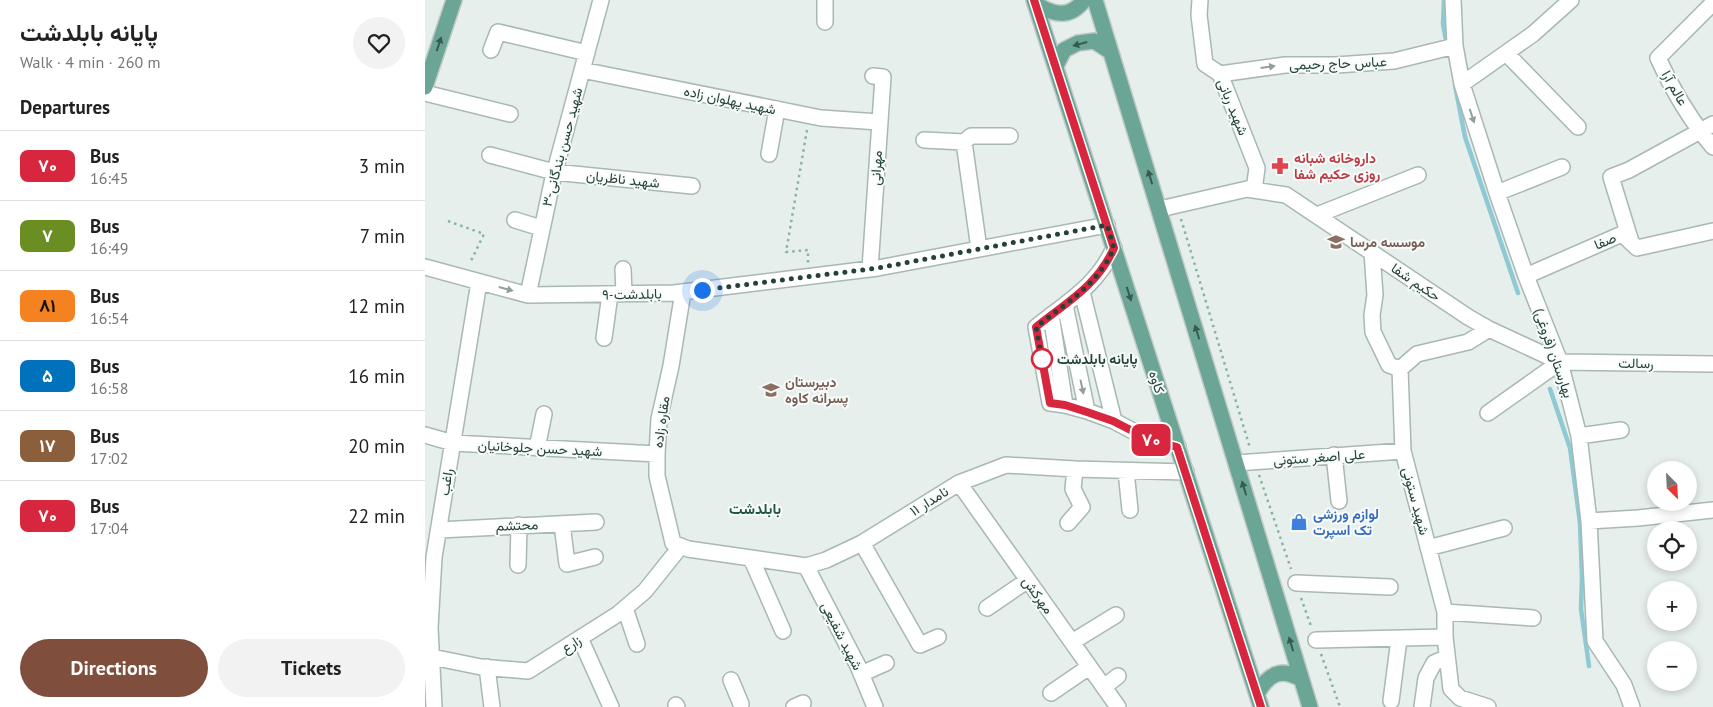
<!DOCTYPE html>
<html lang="en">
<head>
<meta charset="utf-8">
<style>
	:root { --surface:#fff; --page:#f2f2f2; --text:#222; --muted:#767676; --line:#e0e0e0; --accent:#804e3d }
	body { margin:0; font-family:"PT Sans",Vazirmatn,sans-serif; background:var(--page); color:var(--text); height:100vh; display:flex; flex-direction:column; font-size:19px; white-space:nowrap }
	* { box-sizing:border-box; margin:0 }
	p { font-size:16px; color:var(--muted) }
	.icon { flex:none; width:28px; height:28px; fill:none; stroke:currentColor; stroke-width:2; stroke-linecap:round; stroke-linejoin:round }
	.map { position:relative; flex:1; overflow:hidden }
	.details { display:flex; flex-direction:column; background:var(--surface); width:425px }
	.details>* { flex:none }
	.badge { padding:0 10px; border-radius:8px; font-size:18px; line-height:32px }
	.needle { width:32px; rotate:156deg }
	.tools { position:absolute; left:1222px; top:461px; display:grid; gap:10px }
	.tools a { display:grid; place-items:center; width:50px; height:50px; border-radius:50%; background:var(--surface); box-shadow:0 2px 8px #0003; font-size:25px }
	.you { position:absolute; width:25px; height:25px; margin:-12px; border:4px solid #fff; border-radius:50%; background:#1a73e8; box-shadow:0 0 0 8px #1a73e833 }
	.map>.badge { position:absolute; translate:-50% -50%; box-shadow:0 0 0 2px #fff }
	h2 { padding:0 20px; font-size:19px; line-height:45px }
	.round { display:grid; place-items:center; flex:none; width:52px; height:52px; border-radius:26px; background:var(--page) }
	.summary { display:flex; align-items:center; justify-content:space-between; height:85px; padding:0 20px }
	h1 { font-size:24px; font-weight:700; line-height:38px }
	.cta { display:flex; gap:10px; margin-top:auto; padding:10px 20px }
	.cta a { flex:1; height:58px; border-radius:30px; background:var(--accent); color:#fff; font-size:20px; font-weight:700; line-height:58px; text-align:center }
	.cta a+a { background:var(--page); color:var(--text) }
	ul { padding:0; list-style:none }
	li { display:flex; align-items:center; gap:15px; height:70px; padding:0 20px; border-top:1px solid var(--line) }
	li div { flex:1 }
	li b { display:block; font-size:19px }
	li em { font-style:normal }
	li .badge { min-width:55px; font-weight:700; text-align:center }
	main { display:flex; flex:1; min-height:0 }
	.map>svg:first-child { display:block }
</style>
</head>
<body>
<main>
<section class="details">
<div class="summary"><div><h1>پایانه بابلدشت</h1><p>Walk · 4 min · 260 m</p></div><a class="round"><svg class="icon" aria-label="heart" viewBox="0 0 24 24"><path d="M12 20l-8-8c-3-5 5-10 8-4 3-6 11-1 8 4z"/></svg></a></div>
<h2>Departures</h2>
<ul>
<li><span class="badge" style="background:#d7263d;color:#fff">۷۰</span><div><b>Bus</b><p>16:45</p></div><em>3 min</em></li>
<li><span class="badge" style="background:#6b8e23;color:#fff">۷</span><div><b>Bus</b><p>16:49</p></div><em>7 min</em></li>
<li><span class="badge" style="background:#f58220;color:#111">۸۱</span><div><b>Bus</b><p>16:54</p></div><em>12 min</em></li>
<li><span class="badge" style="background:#0072bc;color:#fff">۵</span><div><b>Bus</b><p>16:58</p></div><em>16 min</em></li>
<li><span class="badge" style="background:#8b5e3c;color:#fff">۱۷</span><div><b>Bus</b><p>17:02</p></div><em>20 min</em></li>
<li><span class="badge" style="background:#d7263d;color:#fff">۷۰</span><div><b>Bus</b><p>17:04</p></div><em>22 min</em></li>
</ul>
<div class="cta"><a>Directions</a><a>Tickets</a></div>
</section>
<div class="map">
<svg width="1288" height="707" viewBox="0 0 1288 707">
	<rect width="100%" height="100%" fill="#e6efeb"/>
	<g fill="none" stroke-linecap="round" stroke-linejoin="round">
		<path stroke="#8ec9d4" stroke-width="4.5" d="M1019 0 1018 24 1022 46
			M1030 85 1040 137 1093 293
			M1125 389 1145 448 1155 523 1157 578 1156 609 1164 666"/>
		<g stroke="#a8b8b2" stroke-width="18">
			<path id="minor" d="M775 0 774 15 780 64 795 74 832 168 829 190
				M1028 0 1030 46 1037 84 1072 193 1101 276 1135 362 1154 436 1164 521 1170 641 1199 685 1207 707
				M1288 3 1233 58C1247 89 1266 121 1288 147
				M400 22V0
				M66 50 73 32 162 53
				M1081 53 1153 127
				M157 70 396 118 454 122
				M795 74 860 65H911L969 61 1030 46
				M1037 84 1108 34 1146 0
				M0 93 85 114
				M499 140 539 142 546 136H585
				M539 142 554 249
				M344 154 352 109
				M65 155 129 172 267 186
				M1072 193 1137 167
				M735 209 822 189 861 195 1043 317 1064 329 1135 362 1288 364
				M892 215 993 175
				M90 220 116 228
				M1206 242 1186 177 1204 170 1288 124
				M689 248C672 286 642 302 611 327L625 403 640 405 662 411 689 421 725 440 753 447
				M947 252 950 295 947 315 948 332 964 365 975 369
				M0 267 103 295 249 293 453 268 682 225
				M198 269 199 294
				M445 269 458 77 448 76
				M1101 276 1197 234 1212 248 1288 231
				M258 292 246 366 234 419 232 454V476L248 543 263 549 381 566 401 560 437 543 534 483 581 465 650 469 761 472
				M657 292 689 421
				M103 295 128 178 176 0
				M640 305 662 411
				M626 315 640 405
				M179 338 185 294
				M1063 413 1135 362
				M0 435 28 443 232 454
				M1154 436 1196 430
				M112 448 119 414
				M909 455 914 501
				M811 463 978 451
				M701 471 705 510
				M534 483 693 707
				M1164 521 1213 518 1288 510
				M643 523 657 507 648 489 650 469
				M137 524 142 564 170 557
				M14 530 171 522
				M437 543 495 645 513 637
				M1003 548 1079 528
				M326 558 358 631
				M93 565 94 525
				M381 566 433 666 450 707
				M871 583 965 587
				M200 608 212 644
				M562 608 603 580
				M1020 612 1108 618
				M155 638 186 707
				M891 640 1020 637
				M647 642 691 615
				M7 657 56 667 103 671 193 614 220 591 256 546
				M62 667 67 707
				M436 674 461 663
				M306 680 316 704
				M679 687 693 676
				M626 693 664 667
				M966 701 974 639
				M251 705 252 707
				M9 707 5 628 9 557 54 282
				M369 707 378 703
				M997 707 1001 678 1009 663 1022 657
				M1063 707 1035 698 1026 689 1020 637V612L978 451 975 369 992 354 1043 342 1064 329"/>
		</g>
		<g stroke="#c2cac8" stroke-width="18">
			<path id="major" d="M609 0 836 707
				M670 0 885 707
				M611 4C628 15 645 19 659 0
				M631 66 639 50 653 43 669 41 686 52
				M0 87 29 0
				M832 694C843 674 856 667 876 679"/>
		</g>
		<path stroke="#86b3a5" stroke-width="2.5" stroke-dasharray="2.5 4" stroke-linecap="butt" d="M382 130 361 252 383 250V263
			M756 219 825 448
			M23 221 59 234 45 263
			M834 475 866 569
			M876 598 886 626
			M896 654 915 707"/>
		<use href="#minor" stroke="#fff" stroke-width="15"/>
		<use href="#major" stroke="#6aa596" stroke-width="15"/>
	</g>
	<defs><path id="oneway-solid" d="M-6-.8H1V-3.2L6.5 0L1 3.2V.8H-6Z" transform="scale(1.25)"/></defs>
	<g fill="#365b51">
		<use href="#oneway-solid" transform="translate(14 44) rotate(-72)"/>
		<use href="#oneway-solid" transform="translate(655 44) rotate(165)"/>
		<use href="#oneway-solid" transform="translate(725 177) rotate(-107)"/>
		<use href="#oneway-solid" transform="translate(704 294) rotate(72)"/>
		<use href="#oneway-solid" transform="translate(772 332) rotate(-107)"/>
		<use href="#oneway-solid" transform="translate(819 488) rotate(-107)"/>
		<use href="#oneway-solid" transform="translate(866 644) rotate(-107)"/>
	</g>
	<g fill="#92a09c">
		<use href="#oneway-solid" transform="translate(843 67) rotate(-8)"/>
		<use href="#oneway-solid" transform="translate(1047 116) rotate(72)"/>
		<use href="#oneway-solid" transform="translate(81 289) rotate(15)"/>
		<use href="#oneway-solid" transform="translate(657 387) rotate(78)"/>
	</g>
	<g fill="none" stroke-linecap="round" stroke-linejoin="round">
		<g stroke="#fff" stroke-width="11">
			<path id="line" d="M609 0 689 248C672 286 642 302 611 327L625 403 640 405 662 412 688 421 725 440 752 447 836 707"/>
		</g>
		<use href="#line" stroke="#d7263d" stroke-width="8"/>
		<path stroke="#24423a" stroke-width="5" stroke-dasharray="0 9" d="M277 290 453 268 682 225 689 248C672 286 642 302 611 327L618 365 617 359"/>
	</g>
	<defs>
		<g id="pharmacy-bare" transform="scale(1.35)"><path d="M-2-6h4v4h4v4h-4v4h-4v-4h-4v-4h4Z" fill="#e0444e" stroke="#f7fbf9" stroke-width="2.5" paint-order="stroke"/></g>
		<g id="school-bare" transform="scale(1.35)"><path d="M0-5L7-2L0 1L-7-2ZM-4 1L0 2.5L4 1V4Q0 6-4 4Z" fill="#8d6e63" stroke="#f7fbf9" stroke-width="2.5" paint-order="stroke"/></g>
		<g id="shop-bare" transform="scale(1.35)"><path d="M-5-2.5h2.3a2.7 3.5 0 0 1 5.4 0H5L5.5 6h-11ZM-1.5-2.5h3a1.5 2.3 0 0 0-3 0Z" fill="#3f7fe0" stroke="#f7fbf9" stroke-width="2.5" paint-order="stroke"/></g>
	</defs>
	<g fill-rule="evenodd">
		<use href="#pharmacy-bare" x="855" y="166"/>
		<use href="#school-bare" x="911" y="242"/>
		<use href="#school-bare" x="346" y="390"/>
		<use href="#shop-bare" x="874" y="522"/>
	</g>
	<circle fill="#fff" stroke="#d7263d" stroke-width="2.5" cx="617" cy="359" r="10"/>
	<g text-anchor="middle" stroke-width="4" stroke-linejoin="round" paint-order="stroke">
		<g font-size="14" fill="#24423a" stroke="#f7fbf9">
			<text transform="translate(913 63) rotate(-2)" y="5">عباس حاج رحیمی</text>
			<text transform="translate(1250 88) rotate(60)" y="5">عالم آرا</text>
			<text transform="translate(305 100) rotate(12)" y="5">شهید پهلوان زاده</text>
			<text transform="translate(808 107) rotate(68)" y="5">شهید ربانی</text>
			<text transform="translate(137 147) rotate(-75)" y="5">۳-شهید حسن بندگانی</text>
			<text transform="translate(451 168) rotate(-87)" y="5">مهرانی</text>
			<text transform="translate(198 179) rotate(6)" y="5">شهید ناظریان</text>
			<text transform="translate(1180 241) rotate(-23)" y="5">صفا</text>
			<text transform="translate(991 282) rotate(34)" y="5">حکیم شفا</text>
			<text transform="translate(207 294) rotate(-1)" y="5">۹-بابلدشت</text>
			<text transform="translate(1129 353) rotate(71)" y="5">بهارستان (فروغی)</text>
			<text transform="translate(1211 363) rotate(1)" y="5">رسالت</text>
			<text transform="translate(732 382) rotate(72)" y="5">کاوه</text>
			<text transform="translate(236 422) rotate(-82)" y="5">مقاره زاده</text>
			<text transform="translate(115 448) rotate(3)" y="5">شهید حسن جلوخانیان</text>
			<text transform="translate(894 457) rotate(-4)" y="5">علی اصغر ستونی</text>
			<text transform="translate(21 482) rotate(-81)" y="5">راغب</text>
			<text transform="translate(504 501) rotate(-32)" y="5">۱۱ نامدار</text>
			<text transform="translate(991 501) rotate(75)" y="5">شهید ستونی</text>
			<text transform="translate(92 525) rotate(-2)" y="5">محتشم</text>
			<text transform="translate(613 595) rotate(54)" y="5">مهرکش</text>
			<text transform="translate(417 636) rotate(63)" y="5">شهید شفیعی</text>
			<text transform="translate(146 644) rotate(-33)" y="5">زارع</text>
		</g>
		<g font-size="14" font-weight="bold" fill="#be3a42" stroke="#f7fbf9" text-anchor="start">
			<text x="869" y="163">داروخانه شبانه‌<tspan x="869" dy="16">روزی حکیم شفا</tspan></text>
		</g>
		<g font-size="14" font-weight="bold" fill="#785e54" stroke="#f7fbf9" text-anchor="start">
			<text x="925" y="247">موسسه مرسا</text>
			<text x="360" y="387">دبیرستان<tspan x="360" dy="16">پسرانه کاوه</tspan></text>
		</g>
		<g font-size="14" font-weight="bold" fill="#24423a" stroke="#f7fbf9" text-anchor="start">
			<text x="632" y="364">پایانه بابلدشت</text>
		</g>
		<g font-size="14" font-weight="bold" fill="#366cbe" stroke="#f7fbf9" text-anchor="start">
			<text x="888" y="519">لوازم ورزشی<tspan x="888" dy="16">تک اسپرت</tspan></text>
		</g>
		<g font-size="15" font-weight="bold" fill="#1f5548" stroke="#f7fbf9">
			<text x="330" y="514">بابلدشت</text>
		</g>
	</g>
</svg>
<div class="tools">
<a><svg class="needle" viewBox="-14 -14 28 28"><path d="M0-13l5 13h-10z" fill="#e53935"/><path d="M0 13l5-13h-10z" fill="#767676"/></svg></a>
<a><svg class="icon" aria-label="locate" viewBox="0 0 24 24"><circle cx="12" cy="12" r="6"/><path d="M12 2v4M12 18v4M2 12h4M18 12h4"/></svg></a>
<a>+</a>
<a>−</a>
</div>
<div class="you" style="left:277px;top:290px"></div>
<b class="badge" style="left:726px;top:440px;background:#d7263d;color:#fff">۷۰</b>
</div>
</main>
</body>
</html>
